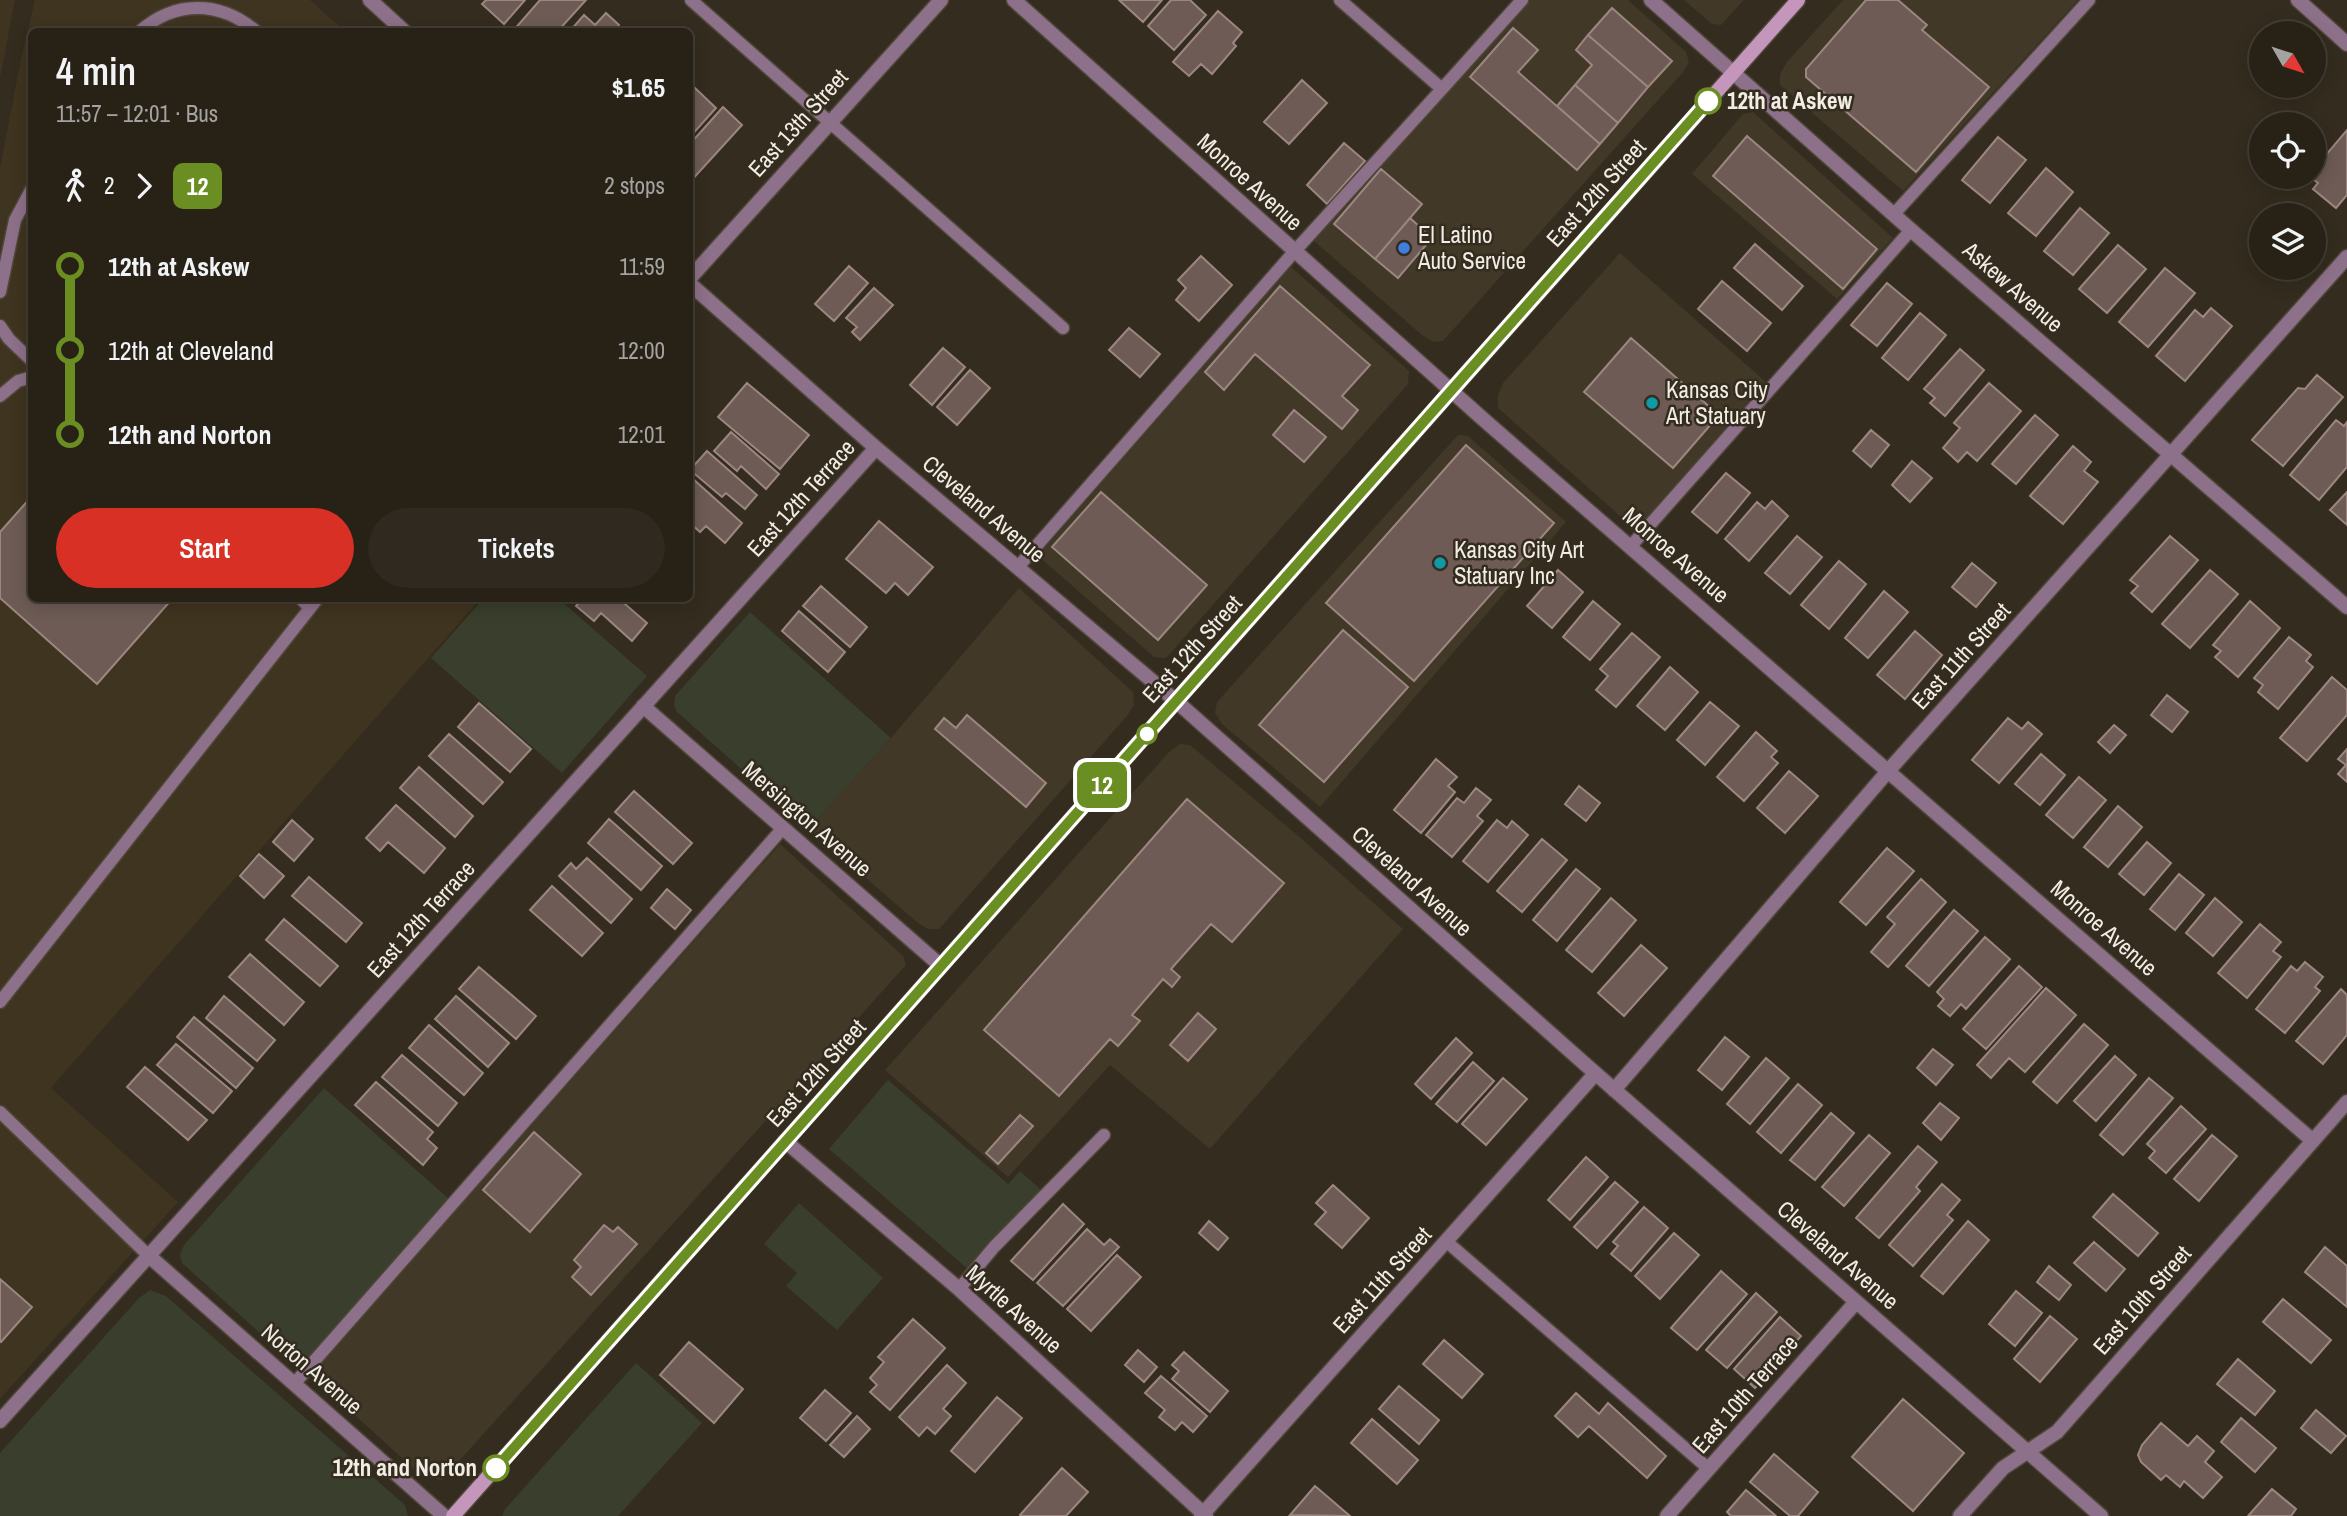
<!DOCTYPE html>
<html lang="en">
<head>
<meta charset="utf-8">
<style>
	:root { --surface:#272116; --page:#2f291f; --text:#f1f3f6; --muted:#a4a3a1; --line:#433e35; --accent:#d93025 }
	body { margin:0; font-family:"Archivo Narrow",sans-serif; background:var(--page); color:var(--text); height:100vh; display:flex; flex-direction:column; font-size:26px; white-space:nowrap }
	* { box-sizing:border-box; margin:0 }
	p { font-size:23px; color:var(--muted) }
	.icon { flex:none; width:38px; height:38px; fill:none; stroke:currentColor; stroke-width:2; stroke-linecap:round; stroke-linejoin:round }
	.map { position:relative; flex:1; overflow:hidden }
	.drawer { position:absolute; left:28px; top:28px; width:665px; height:574px; display:flex; flex-direction:column; background:var(--surface); border-radius:10px; box-shadow:0 4px 18px #0003,0 0 0 2px var(--line) }
	.drawer>* { flex:none }
	.badge { padding:0 14px; border-radius:10px; font-size:24px; line-height:46px }
	.needle { width:46px; rotate:129deg }
	.fabs { position:absolute; left:2249px; top:21px; display:grid; gap:14px }
	.fabs a { display:grid; place-items:center; width:77px; height:77px; border-radius:50%; background:var(--surface); box-shadow:0 4px 18px #0003,0 0 0 2px var(--line); font-size:35px }
	.map>.badge { position:absolute; translate:-50% -50%; box-shadow:0 0 0 4px #fff }
	.legs { display:flex; align-items:center; gap:10px; height:77px; padding:0 28px; font-size:23px }
	.legs p { margin-inline-start:auto }
	.overview { display:flex; align-items:center; justify-content:space-between; height:119px; padding:0 28px }
	h1 { font-size:38px; font-weight:600; line-height:52px }
	.action { display:flex; gap:14px; margin-top:auto; padding:14px 28px }
	.action a { flex:1; height:80px; border-radius:42px; background:var(--accent); color:#fff; font-size:28px; font-weight:600; line-height:80px; text-align:center }
	.action a+a { background:var(--page); color:var(--text) }
	ul { padding:0 28px; list-style:none }
	li { display:flex; align-items:center; gap:24px; height:84px; font-size:26px }
	li i { display:grid; place-items:center; width:10px; height:100%; margin:0 9px; background:currentColor }
	li i::after { content:''; width:18px; height:18px; margin:-9px; border:5px solid; border-radius:50%; background:var(--surface) }
	li p { margin-inline-start:auto }
	li:first-child i { background:linear-gradient(#0000 50%,currentColor 0) }
	li:last-child i { background:linear-gradient(currentColor 50%,#0000 0) }
	.map>svg:first-child { display:block }
</style>
</head>
<body>
<div class="map">
<svg width="2347" height="1516" viewBox="0 0 2347 1516">
	<rect width="100%" height="100%" fill="#342c1e"/>
	<path fill="#413827" d="M1530 0H1628L1686 52 1689 62 1684 71 1443 341 1433 342 1422 335 1313 240Z
		M1684 0H1744L1721 25 1712 24Z
		M1843 0H2078L1903 191 1780 85V74L1787 62Z
		M1753 112 1893 238 1837 299 1692 174 1743 114Z
		M1620 253 1766 382 1636 530 1498 408V395L1503 383Z
		M1291 267 1409 371 1408 384 1166 658 1154 657 1038 556Z
		M1458 435 1468 436 1566 522 1320 807 1222 724 1215 713 1217 702Z
		M1019 588 1133 692 1134 705 1127 716 939 929H928L918 923 809 829 891 738Z
		M1180 744 1190 745 1296 834 1403 929 1210 1149 1110 1065 1008 1177 885 1070 1169 752Z
		M780 844 903 956 906 965 442 1480 430 1478 414 1469 311 1375Z"/>
	<path fill="#3f341f" d="M0 0H15L0 78Z
		M35 0H310L345 31 32 32V598L480 599 51 1088 178 1202 0 1399V168L21 59Z"/>
	<path fill="#393f2c" d="M483 599H559L647 676 562 773 431 658Z
		M750 612 891 738 809 829 677 712 674 705 675 696Z
		M888 1080 1008 1184 1020 1171 1041 1190 969 1270 829 1149Z
		M324 1088 450 1200 299 1368 182 1263 180 1255 184 1245Z
		M799 1203 883 1278 837 1330 786 1286 797 1273 764 1244Z
		M150 1290 166 1296 405 1505 408 1516H0V1453L139 1298Z
		M636 1363 702 1423 618 1516H502L505 1509Z"/>
	<path fill="#6e5b55" stroke="#9b8780" stroke-width="2" d="M486 0H525L504 24 482 4Z
		M540 0H586L557 32H512Z
		M1119 0H1162L1143 22Z
		M1171 0H1190L1206 15 1174 50 1148 26Z
		M1866 0H1898L1927 25 1922 30 1989 87 1916 172 1806 77V69Z
		M1612 8 1672 61 1648 87 1588 35Z
		M1218 11 1242 32 1233 43 1236 46 1212 74 1201 64 1189 76 1173 62Z
		M606 13 619 25 614 32H569L584 15 595 25Z
		M1513 28 1538 50 1518 72 1600 144 1577 170 1470 77Z
		M1588 35 1648 87 1618 123 1575 85 1592 65 1576 50Z
		M1302 80 1327 103 1289 144 1264 122Z
		M1575 85 1618 123 1600 144 1557 106Z
		M695 88 716 108 690 137V94Z
		M723 107 742 125 690 182V144Z
		M2347 130V195L2336 208 2313 189 2318 183 2310 177H2314V169Z
		M1747 136 1877 249 1843 289 1713 176Z
		M1998 137 2026 160 1990 203 1962 180Z
		M1344 143 1365 161 1327 204 1307 185Z
		M2046 168 2073 192 2036 236 2008 213Z
		M1381 169 1422 204 1375 259 1334 224Z
		M2080 208 2109 233 2073 275 2044 251Z
		M1410 218 1432 238 1398 278 1375 259Z
		M1755 244 1803 286 1782 310 1734 268Z
		M2118 245 2146 269 2107 313 2079 289Z
		M1201 256 1232 285 1199 321 1176 300 1186 288 1178 280Z
		M849 266 868 283 834 321 815 304Z
		M2165 268 2195 293 2148 347 2119 322Z
		M1722 281 1771 323 1747 351 1698 309Z
		M1887 283 1912 304 1877 346 1851 325Z
		M1280 286 1370 365 1342 396 1358 410 1342 429 1255 354 1224 390 1205 372Z
		M874 288 893 305 860 340 852 332 857 327 846 318Z
		M2211 308 2232 326 2185 381 2156 356 2195 310 2203 317Z
		M1920 313 1946 335 1908 380 1882 358Z
		M1129 328 1160 354 1140 377 1109 350Z
		M1631 338 1719 415 1673 468 1584 392Z
		M943 348 965 367 932 405 910 385Z
		M1960 349 1984 370 1945 416 1930 403 1935 398 1924 389Z
		M970 370 990 388 957 425 937 407Z
		M2317 375 2343 397 2283 466 2252 440 2298 388 2305 389Z
		M747 383 809 435 780 469 718 417Z
		M1989 383 2021 411 1977 461 1967 452 1958 462 1943 448 1960 428 1954 423Z
		M1294 410 1326 437 1304 462 1273 435Z
		M2035 415 2058 435 2016 484 1992 464Z
		M2336 420 2344 426 2347 422V467L2319 500 2290 475Z
		M1871 430 1889 445 1871 467 1853 451Z
		M731 432 779 474 766 489 741 466 737 471 714 451Z
		M1466 445 1554 523 1414 681 1326 603Z
		M2073 446 2091 462 2084 471 2098 482 2063 524 2030 496Z
		M707 451 757 495 745 509 726 493 722 497 690 470Z
		M1912 461 1932 478 1910 502 1892 485Z
		M1726 473 1750 493 1717 533 1692 512Z
		M692 478 742 523 725 543 706 526 700 532 690 523V480Z
		M1101 492 1207 585 1158 640 1052 547Z
		M2347 492V525L2330 510Z
		M32 496V598H173L97 684 0 598V532Z
		M1772 501 1788 516 1749 561 1725 539 1757 502 1765 509Z
		M879 521 933 567 908 595 895 583 886 593 846 559Z
		M1797 536 1822 557 1790 594 1765 573Z
		M2170 536 2198 560 2152 612 2131 593 2138 586 2130 580Z
		M1839 561 1866 584 1829 629 1801 605Z
		M1972 563 1996 583 1976 607 1952 587Z
		M1558 570 1583 592 1552 628 1527 606Z
		M2210 570 2238 594 2190 648 2162 624Z
		M821 586 867 627 850 647 803 606Z
		M1884 591 1908 612 1868 658 1845 638Z
		M583 598H618L647 623 632 641 601 613 594 621 576 606Z
		M1593 601 1620 624 1590 660 1563 637Z
		M2250 601 2280 628 2238 677 2215 657 2221 651 2213 645Z
		M799 611 845 652 828 672 782 631Z
		M1343 630 1408 687 1324 782 1259 725Z
		M1915 631 1942 655 1905 699 1877 675Z
		M1632 633 1660 657 1616 707 1596 690 1608 676 1600 669Z
		M2289 637 2311 655 2306 661 2313 667 2278 709 2258 692 2263 685 2254 678Z
		M1670 667 1698 692 1665 730 1637 706Z
		M2332 677 2347 690V715L2307 761 2280 738Z
		M2167 695 2188 712 2172 732 2151 715Z
		M1710 702 1739 726 1705 765 1677 740Z
		M479 703 531 749 510 772 458 727Z
		M967 715 1046 783 1026 807 935 729 944 718 956 728Z
		M2008 718 2022 729 2028 722 2042 734 1999 783 1972 760Z
		M2114 725 2126 735 2110 753 2098 742Z
		M1756 732 1777 751 1771 757 1778 763 1744 801 1717 777Z
		M449 734 503 782 483 804 429 756Z
		M2347 749V782L2338 774 2346 765 2338 759Z
		M2041 754 2065 775 2040 805 2015 784Z
		M1436 759 1457 777 1448 786 1455 792 1421 833 1394 810Z
		M419 767 473 816 455 837 400 788Z
		M1789 771 1818 796 1785 833 1757 808Z
		M2079 777 2106 800 2073 838 2046 815Z
		M1579 786 1600 803 1586 821 1565 804Z
		M1476 788 1491 800 1477 816 1483 821 1452 857 1426 835 1457 798 1464 803Z
		M634 791 692 843 673 864 615 812Z
		M1187 799 1284 883 1232 942 1211 924 1171 969 1180 977 1172 987 1163 979 1132 1015 1140 1021 1118 1046 1110 1039 1059 1096 984 1030Z
		M396 805 445 848 424 873 388 842 380 851 366 838Z
		M2118 806 2142 827 2108 867 2084 847Z
		M609 819 662 866 641 890 588 843Z
		M292 820 313 839 294 861 273 842Z
		M1497 820 1507 828 1512 821 1528 835 1488 882 1463 861Z
		M1542 839 1567 860 1522 912 1497 891Z
		M2147 842 2171 863 2144 895 2119 874Z
		M1887 848 1914 871 1866 925 1840 902Z
		M259 854 284 876 264 898 240 876Z
		M587 858 632 899 611 923 559 876 571 863 576 869Z
		M1576 869 1600 889 1557 941 1533 920Z
		M2179 874 2204 895 2175 930 2150 909Z
		M309 877 362 923 346 942 292 896Z
		M1921 879 1946 902 1888 967 1871 952 1895 924 1887 917Z
		M552 886 603 933 582 956 530 910Z
		M667 889 691 910 675 929 651 908Z
		M1611 898 1636 920 1592 972 1566 950Z
		M2215 898 2242 922 2213 956 2186 933Z
		M1954 910 1978 931 1929 986 1906 966Z
		M284 919 338 966 320 986 266 940Z
		M2260 924 2281 942 2273 951 2281 957 2247 998 2218 973Z
		M1985 937 2010 959 1966 1009 1961 1004 1950 1016 1938 1006 1944 999 1937 992Z
		M1641 945 1667 968 1624 1016 1598 993Z
		M250 954 304 1002 284 1025 229 977Z
		M2305 962 2323 977 2315 987 2320 991 2285 1033 2256 1009 2291 966 2297 971Z
		M2019 966 2042 987 1986 1049 1963 1029Z
		M479 967 536 1016 516 1039 459 989Z
		M2046 988 2076 1015 2025 1072 2009 1058 1991 1078 1977 1065Z
		M2341 989 2347 995V1035L2323 1064 2296 1041Z
		M224 996 275 1040 257 1061 206 1018Z
		M456 996 509 1043 488 1067 435 1019Z
		M1198 1013 1216 1029 1188 1061 1170 1045Z
		M194 1017 253 1068 236 1088 177 1037Z
		M2084 1024 2108 1045 2057 1103 2033 1082Z
		M429 1025 483 1073 464 1095 409 1048Z
		M1725 1037 1749 1057 1722 1090 1698 1070Z
		M1456 1038 1472 1053 1431 1099 1415 1084Z
		M176 1044 232 1091 213 1113 157 1065Z
		M1933 1049 1953 1065 1936 1085 1917 1068Z
		M402 1055 457 1103 438 1126 382 1077Z
		M2115 1056 2136 1075 2096 1121 2074 1101Z
		M1766 1058 1789 1078 1750 1124 1727 1104Z
		M1473 1062 1494 1081 1457 1122 1436 1104Z
		M145 1067 207 1120 188 1140 127 1087Z
		M1503 1078 1527 1099 1486 1145 1462 1124Z
		M2149 1078 2173 1098 2123 1155 2100 1135Z
		M376 1082 433 1132 427 1139 437 1148 423 1165 355 1105Z
		M1798 1084 1822 1105 1781 1153 1757 1132Z
		M1940 1103 1959 1118 1941 1140 1923 1123Z
		M2181 1106 2206 1129 2166 1173 2149 1158 2155 1151 2147 1144Z
		M1831 1113 1854 1133 1815 1180 1790 1160Z
		M1020 1115 1033 1126 998 1164 986 1153Z
		M534 1132 581 1174 530 1232 483 1190Z
		M1869 1135 1890 1153 1844 1206 1822 1187Z
		M2212 1135 2237 1156 2199 1201 2174 1179Z
		M1918 1146 1937 1162 1916 1187 1920 1191 1879 1238 1856 1218Z
		M1586 1157 1608 1177 1570 1220 1548 1200Z
		M1615 1182 1638 1202 1597 1248 1574 1227Z
		M1942 1184 1960 1200 1947 1215 1953 1220 1913 1266 1889 1245Z
		M1333 1185 1369 1218 1342 1248 1315 1224 1326 1212 1316 1203Z
		M2113 1194 2158 1233 2138 1256 2093 1217Z
		M1063 1204 1084 1224 1033 1280 1011 1261Z
		M1644 1207 1668 1228 1631 1271 1611 1254 1618 1246 1613 1242Z
		M1209 1221 1228 1238 1218 1250 1199 1233Z
		M1968 1221 1989 1240 1943 1294 1921 1276Z
		M604 1225 613 1232 618 1227 637 1244 591 1295 572 1277 581 1267 574 1260Z
		M1087 1229 1104 1245 1110 1239 1119 1247 1063 1306 1037 1283Z
		M1674 1233 1699 1255 1660 1299 1635 1276Z
		M2094 1242 2125 1269 2106 1291 2074 1263Z
		M2325 1247 2347 1266V1307L2305 1272Z
		M1117 1255 1141 1277 1091 1331 1067 1309Z
		M2049 1266 2071 1285 2059 1300 2037 1282Z
		M1721 1271 1747 1294 1697 1350 1671 1328Z
		M0 1279 32 1307 1 1342 0 1341Z
		M2016 1291 2042 1313 2015 1346 1989 1324Z
		M1756 1293 1777 1312 1727 1368 1706 1350Z
		M2283 1299 2331 1340 2311 1363 2263 1322Z
		M2050 1316 2077 1339 2040 1382 2014 1359Z
		M1780 1317 1801 1336 1755 1388 1734 1369Z
		M913 1319 945 1348 890 1410 870 1392 877 1385 870 1378 884 1362 878 1357Z
		M1444 1340 1483 1374 1462 1398 1423 1364Z
		M689 1342 743 1389 714 1423 660 1375Z
		M1138 1350 1157 1367 1144 1382 1125 1365Z
		M1184 1352 1228 1391 1210 1412 1172 1379 1179 1371 1172 1365Z
		M2238 1359 2275 1391 2255 1415 2217 1384Z
		M947 1365 966 1383 943 1409 951 1416 935 1434 927 1427 919 1436 899 1417Z
		M1161 1376 1207 1416 1193 1432 1182 1422 1175 1430 1159 1417 1165 1410 1145 1393Z
		M1399 1386 1439 1420 1419 1444 1379 1409Z
		M825 1390 851 1413 826 1441 800 1418Z
		M1576 1393 1599 1414 1608 1403 1666 1456 1647 1478 1589 1426 1578 1437 1555 1416Z
		M997 1397 1022 1418 975 1472 951 1451Z
		M1903 1399 1964 1453 1913 1511 1852 1457Z
		M2316 1410 2346 1436 2331 1453 2301 1428Z
		M857 1416 870 1429 844 1457 830 1445Z
		M2241 1418 2276 1448 2255 1472 2221 1442Z
		M1372 1419 1418 1460 1397 1484 1351 1443Z
		M2161 1423 2188 1446 2197 1436 2214 1451 2205 1462 2222 1477 2203 1498 2184 1481 2180 1487 2166 1475 2161 1480 2141 1462 2138 1455 2142 1445Z
		M1774 1454 1818 1492 1798 1516H1790L1750 1482Z
		M1062 1468 1088 1492 1066 1516H1021L1020 1515Z
		M1315 1486 1350 1516 1290 1515Z
		M2272 1489 2296 1509 2291 1516H2248Z
		M1746 1490 1776 1516H1731L1727 1512Z"/>
	<g fill="none" stroke-linecap="round" stroke-linejoin="round">
		<g stroke="#4f473a" stroke-width="15">
			<path id="lane" d="M691 0 1063 328
				M139 32C175 0 220 0 257 32
				M1442 89 1522 0
				M1894 214 2089 0
				M0 292 15 220 32 188
				M0 326 9 339 32 361
				M0 396 18 381 32 377
				M1631 546 1911 230
				M1018 567 1294 252 1442 89 1340 0
				M300 598 310 608
				M0 1002 318 598
				M0 1112 149 1256
				M1447 1242 1709 1469
				M959 1289 994 1247 1104 1135
				M294 1384 783 828"/>
		</g>
		<g stroke="#4f473a" stroke-width="17">
			<path id="street" d="M370 0 405 32
				M1014 0 1483 419 2313 1141
				M1651 0 1911 230 2347 607
				M2298 0 2347 44
				M690 278 941 0
				M690 284 876 448 1176 701 1586 1065 2101 1516
				M643 706 941 966
				M1614 1090 1889 770 2347 257
				M785 1141 959 1289 1206 1516
				M149 1256 444 1516
				M0 1421 876 448
				M1201 1516 1595 1074
				M1667 1516 1856 1302
				M1960 1516 2003 1468 2057 1432 2347 1102"/>
		</g>
		<g stroke="#4f473a" stroke-width="17">
			<path id="secondary" d="M453 1516 1798 0"/>
		</g>
		<use href="#lane" stroke="#8d7089" stroke-width="12"/>
		<use href="#street" stroke="#8d7089" stroke-width="14"/>
		<use href="#secondary" stroke="#c496bc" stroke-width="14"/>
	</g>
	<g fill="none" stroke-linecap="round" stroke-linejoin="round">
		<g stroke="#fff" stroke-width="16">
			<path id="line-1" d="M496 1468 1708 101"/>
		</g>
		<use href="#line-1" stroke="#6b8e23" stroke-width="10"/>
	</g>
	<g fill="#fff" stroke="#6b8e23" stroke-width="3.5">
		<circle cx="1708" cy="101" r="12"/>
		<circle cx="1147" cy="734" r="9"/>
		<circle cx="496" cy="1468" r="12"/>
	</g>
	<circle fill="#3f7fe0" stroke="#342c1e" stroke-width="2.5" cx="1404" cy="248" r="7"/>
	<g fill="#0f9aa8" stroke="#342c1e" stroke-width="2.5">
		<circle cx="1652" cy="403" r="7"/>
		<circle cx="1440" cy="563" r="7"/>
	</g>
	<g text-anchor="middle" stroke-width="5" stroke-linejoin="round" paint-order="stroke">
		<g font-size="23" font-weight="bold" fill="#f2ede4" stroke="#342c1e" text-anchor="start">
			<text x="1727" y="109">12th at Askew</text>
			<text x="477" y="1476" text-anchor="end">12th and Norton</text>
		</g>
		<g font-size="23" fill="#f2ede4" stroke="#342c1e">
			<text transform="translate(798 123) rotate(-48)" y="8">East 13th Street</text>
			<text transform="translate(1250 182) rotate(42)" y="8">Monroe Avenue</text>
			<text transform="translate(1596 193) rotate(-48)" y="8">East 12th Street</text>
			<text transform="translate(2013 287) rotate(41)" y="8">Askew Avenue</text>
			<text transform="translate(801 498) rotate(-48)" y="8">East 12th Terrace</text>
			<text transform="translate(984 509) rotate(40)" y="8">Cleveland Avenue</text>
			<text transform="translate(1676 555) rotate(41)" y="8">Monroe Avenue</text>
			<text transform="translate(1192 649) rotate(-48)" y="8">East 12th Street</text>
			<text transform="translate(1961 656) rotate(-48)" y="8">East 11th Street</text>
			<text transform="translate(807 819) rotate(41)" y="8">Mersington Avenue</text>
			<text transform="translate(1412 881) rotate(42)" y="8">Cleveland Avenue</text>
			<text transform="translate(421 919) rotate(-48)" y="8">East 12th Terrace</text>
			<text transform="translate(2104 928) rotate(41)" y="8">Monroe Avenue</text>
			<text transform="translate(816 1073) rotate(-48)" y="8">East 12th Street</text>
			<text transform="translate(1838 1255) rotate(41)" y="8">Cleveland Avenue</text>
			<text transform="translate(1382 1280) rotate(-48)" y="8">East 11th Street</text>
			<text transform="translate(2142 1300) rotate(-49)" y="8">East 10th Street</text>
			<text transform="translate(1014 1309) rotate(42)" y="8">Myrtle Avenue</text>
			<text transform="translate(312 1369) rotate(41)" y="8">Norton Avenue</text>
			<text transform="translate(1745 1394) rotate(-49)" y="8">East 10th Terrace</text>
		</g>
		<g font-size="23" fill="#f2ede4" stroke="#342c1e" text-anchor="start">
			<text x="1418" y="243">El Latino<tspan x="1418" dy="26">Auto Service</tspan></text>
			<text x="1666" y="398">Kansas City<tspan x="1666" dy="26">Art Statuary</tspan></text>
			<text x="1454" y="558">Kansas City Art<tspan x="1454" dy="26">Statuary Inc</tspan></text>
		</g>
	</g>
</svg>
<div class="fabs">
<a><svg class="needle" viewBox="-14 -14 28 28"><path d="M0-13l5 13h-10z" fill="#e53935"/><path d="M0 13l5-13h-10z" fill="#a4a3a1"/></svg></a>
<a><svg class="icon" aria-label="locate" viewBox="0 0 24 24"><circle cx="12" cy="12" r="6"/><path d="M12 2v4M12 18v4M2 12h4M18 12h4"/></svg></a>
<a><svg class="icon" aria-label="layers" viewBox="0 0 24 24"><path d="M12 4l9 5-9 5-9-5zM3 14l9 5 9-5"/></svg></a>
</div>
<b class="badge" style="left:1102px;top:785px;background:#6b8e23;color:#fff">12</b>
<section class="drawer">
<div class="overview"><div><h1>4 min</h1><p>11:57 – 12:01 · Bus</p></div><b>$1.65</b></div>
<div class="legs"><svg class="icon" aria-label="walk" viewBox="0 0 24 24"><circle cx="13" cy="4" r="2"/><path d="M13 8l-2 6 4 7M11 14l-3 7M7 12l3-4h3l4 4"/></svg>2<svg class="icon" aria-label="forward" viewBox="0 0 24 24"><path d="M9 5l7 7-7 7"/></svg><b class="badge" style="background:#6b8e23;color:#fff">12</b><p>2 stops</p></div>
<ul>
<li><i style="color:#6b8e23"></i><b>12th at Askew</b><p>11:59</p></li>
<li><i style="color:#6b8e23"></i><span>12th at Cleveland</span><p>12:00</p></li>
<li><i style="color:#6b8e23"></i><b>12th and Norton</b><p>12:01</p></li>
</ul>
<div class="action"><a>Start</a><a>Tickets</a></div>
</section>
</div>
</body>
</html>
